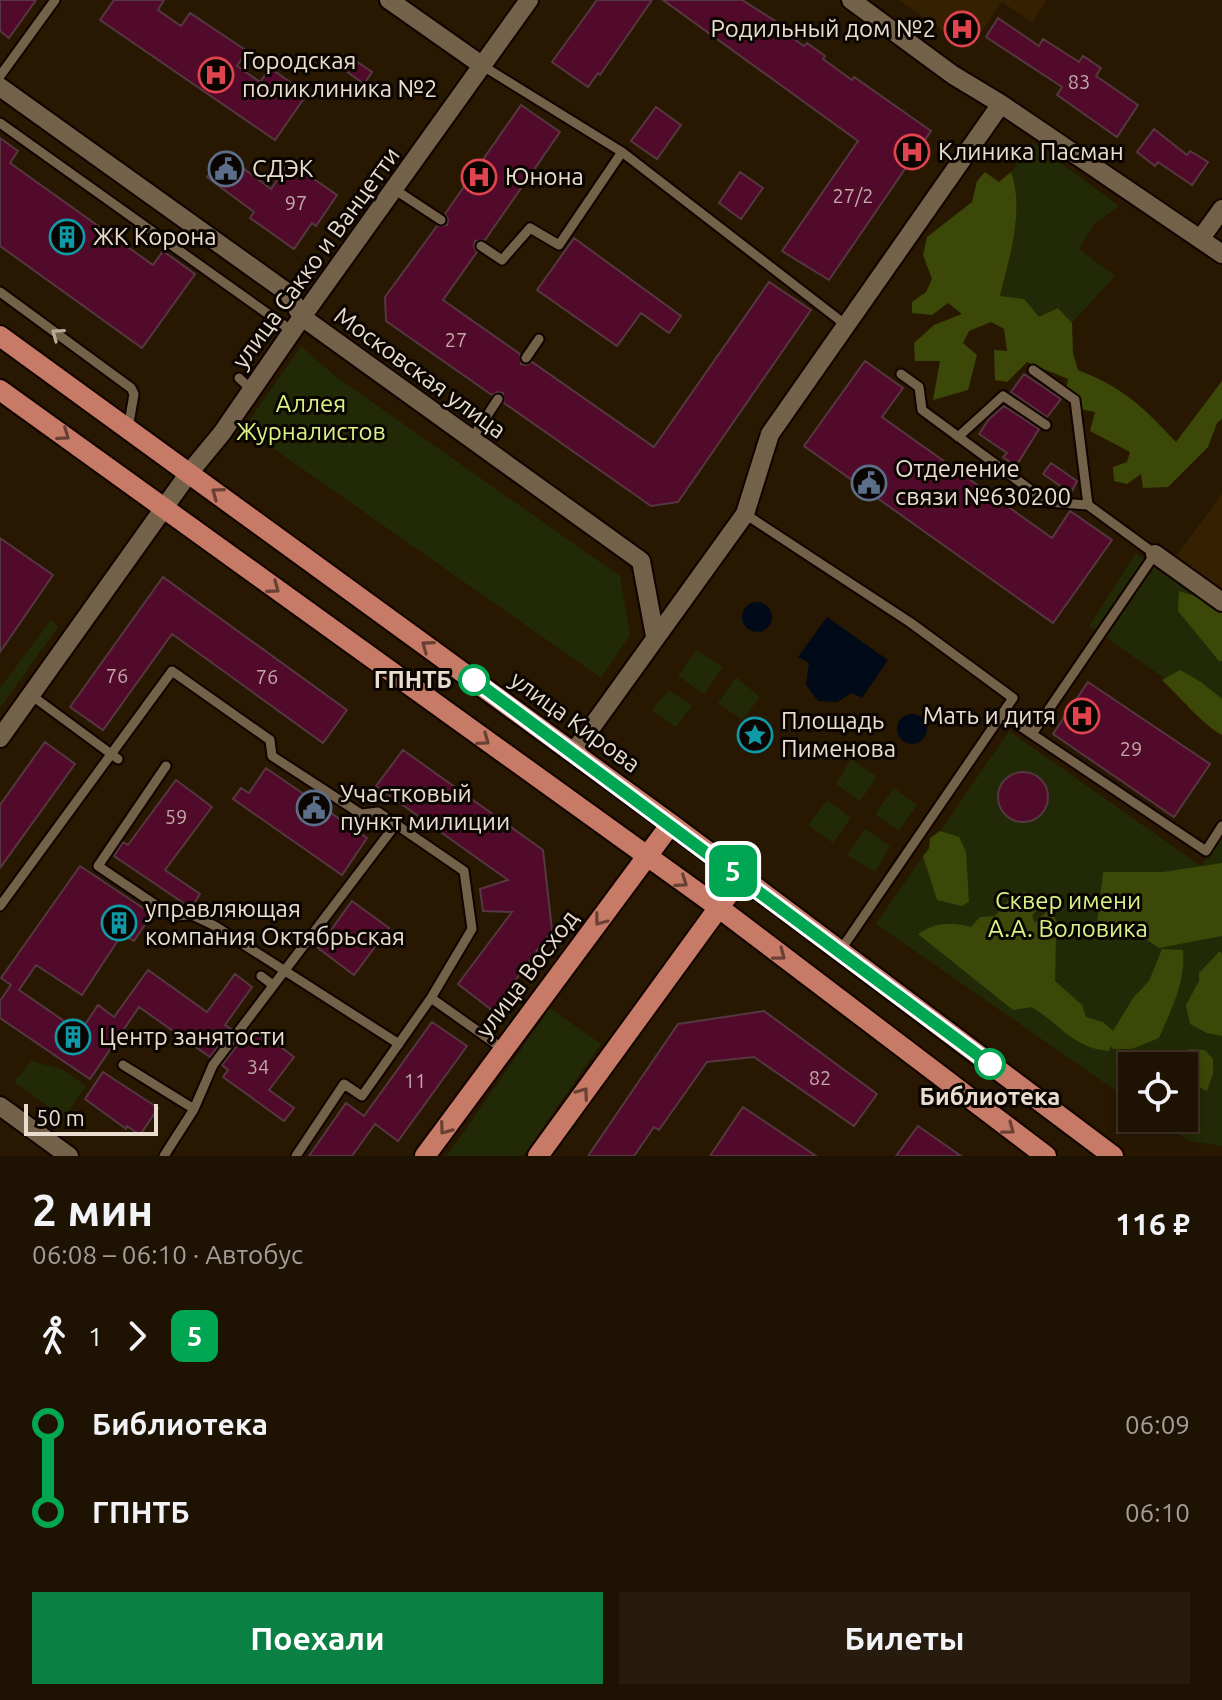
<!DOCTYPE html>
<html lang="ru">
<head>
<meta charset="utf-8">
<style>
	:root { --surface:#1e1202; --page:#261b0c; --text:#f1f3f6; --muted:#a19e99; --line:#3c3224; --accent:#0b8043 }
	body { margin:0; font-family:Ubuntu,sans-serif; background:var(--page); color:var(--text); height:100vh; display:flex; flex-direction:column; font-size:30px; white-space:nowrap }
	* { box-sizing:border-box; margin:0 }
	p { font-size:26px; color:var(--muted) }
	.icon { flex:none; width:44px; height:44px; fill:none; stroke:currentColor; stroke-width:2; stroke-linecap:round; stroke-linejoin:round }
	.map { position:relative; height:1156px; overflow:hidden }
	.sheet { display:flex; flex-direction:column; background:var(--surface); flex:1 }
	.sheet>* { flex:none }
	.badge { padding:0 16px; border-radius:12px; font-size:28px; line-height:52px }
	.buttons { position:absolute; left:1118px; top:1052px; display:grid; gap:16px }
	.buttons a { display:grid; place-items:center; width:80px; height:80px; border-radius:0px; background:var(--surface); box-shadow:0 4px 12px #0003,0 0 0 2px var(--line); font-size:40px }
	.scale { position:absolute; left:24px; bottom:20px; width:134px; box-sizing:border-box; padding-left:8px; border:4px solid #e8ddcf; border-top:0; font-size:22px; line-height:28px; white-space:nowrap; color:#e8ddcf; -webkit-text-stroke:6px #0b0501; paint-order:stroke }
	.map>.badge { position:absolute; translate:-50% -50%; box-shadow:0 0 0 4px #fff }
	.legs { display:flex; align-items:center; gap:12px; height:88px; padding:0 32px; font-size:26px }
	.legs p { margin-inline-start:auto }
	.overview { display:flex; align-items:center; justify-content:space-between; height:136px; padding:0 32px }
	h1 { font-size:44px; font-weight:700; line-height:60px }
	.cta { display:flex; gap:16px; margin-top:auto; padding:16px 32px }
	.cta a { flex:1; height:92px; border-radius:0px; background:var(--accent); color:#fff; font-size:32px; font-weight:700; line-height:92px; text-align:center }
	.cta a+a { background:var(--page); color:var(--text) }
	ul { padding:0 32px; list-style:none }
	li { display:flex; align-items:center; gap:28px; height:88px; font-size:30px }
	li i { display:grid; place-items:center; width:12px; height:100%; margin:0 10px; background:currentColor }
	li i::after { content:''; width:20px; height:20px; margin:-10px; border:6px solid; border-radius:50%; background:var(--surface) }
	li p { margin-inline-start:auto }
	li:first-child i { background:linear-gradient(#0000 50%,currentColor 0) }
	li:last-child i { background:linear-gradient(currentColor 50%,#0000 0) }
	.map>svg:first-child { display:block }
</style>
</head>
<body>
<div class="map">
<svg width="1222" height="1156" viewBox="0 0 1222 1156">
	<rect width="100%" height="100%" fill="#281802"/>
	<path fill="#352002" d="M899 0H1047L1032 22 1002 2 969 49Z
		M1222 494V592L1174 559Z"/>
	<path fill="#222906" d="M1033 142 1119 206 1094 224 1079 249 1115 276 1072 323 1058 308 1038 318 1000 296C1009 258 1025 211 1011 172Z
		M301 346 335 376 620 576 630 635 601 678 244 428Z
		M1136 553 1222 615V718L1089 626Z
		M51 620 58 627 0 708V688Z
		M696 650 723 667 704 694 678 676Z
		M736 677 760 697 742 720 718 703Z
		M669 690 692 706 676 727 652 710Z
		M1009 731 1201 866 1222 837V1146L1188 1141 1155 1118H1184V1066H1132V1102L876 924Z
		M851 759 877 777 860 801 836 784Z
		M894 788 917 805 899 831 875 814Z
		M827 800 851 818 833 843 808 825Z
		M865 829 890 846 875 872 847 855Z
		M550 1008 601 1044 523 1156H447Z
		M31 1061 62 1069 86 1086 64 1118 14 1082Z"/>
	<path fill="#3c4808" d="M985 172 999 182 1011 172C1025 210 1009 258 1000 296L1024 299 1039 317 1058 308 1072 323 1073 353 1078 370C1124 388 1142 406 1176 442L1222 381V419L1217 423 1208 447 1168 487 1143 488 1141 474 1127 484 1114 481 1113 467 1127 462 1130 452 1090 431 1095 412 1075 408 1065 396 1068 379 1027 362 1007 382 995 380 994 350 1007 351 1004 329 991 322 969 331 963 343 977 355 968 390 933 400 940 361H915L914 343 934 325 962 314 948 303 932 315 912 313V302L926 292 932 279 923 255 927 237 972 202 977 181Z
		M1179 591 1211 601 1222 607V661H1219L1178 611Z
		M1180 670 1201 682 1222 699V735C1204 726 1179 696 1162 680Z
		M940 831 959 837 966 852 969 902 962 906 937 900 923 856 929 849 930 838Z
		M1222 863V936L1159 948 1134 931 1097 923 1103 872H1163Z
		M1025 892 1034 898 1036 910 1032 916 1035 923 1046 912 1052 913 1060 927 1056 940 1055 981 1082 1005 1086 1017 1103 1022 1113 1031 1133 998 1149 981 1162 949 1183 950C1186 982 1171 1010 1159 1038L1132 1049H1113L1111 1046 1109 1051C1073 1048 1061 1025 1032 1007L1013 1010 918 934C937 922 949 922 971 927L980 917 995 916 1010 898Z
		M1220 951 1222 954V1036L1207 1033 1190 1024 1186 1005 1199 981V973Z
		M1189 1049 1205 1050 1213 1059V1074L1207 1091 1184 1079 1183 1062Z"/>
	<path fill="#000a18" d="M742 617a15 15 0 1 1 30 0a15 15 0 1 1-30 0Z
		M827 617 888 660 862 698 852 693 837 702 818 701 806 685 809 663 798 657Z
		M897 729a15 15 0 1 1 30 0a15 15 0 1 1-30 0Z"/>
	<path fill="#520a2a" stroke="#543740" stroke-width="2" d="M0 0H36L9 38 0 31Z
		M114 0H164L158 10 181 26 190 13 247 51 237 66 260 82 270 68 307 94 275 140 100 20Z
		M597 0H652L600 75 598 73 588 87 552 62Z
		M663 0H742L777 22 774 25 804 46 807 43 825 56 823 59 852 80 854 77 931 131 829 280 782 251 858 141Z
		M998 18 1039 46 1043 39 1079 62 1083 56 1101 68 1096 76 1138 105 1117 137 1057 95 1062 87 986 37Z
		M350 57 372 72 364 84 342 68Z
		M521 105 560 132 485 240 475 241 474 246 477 252 443 300 520 354 521 364 526 365 532 362 654 447 769 282 811 310 678 502 651 506 504 403 503 393 498 392 492 395 386 321 385 297 437 226 447 225 448 220 445 214Z
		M656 107 681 125 657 159 631 141Z
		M1154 129 1187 155 1190 151 1208 162 1192 185 1158 162 1155 166 1137 152Z
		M0 138 18 151 10 163 153 265 163 251 195 274 142 348 0 246Z
		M224 154 271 189 289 162 337 195 316 226 312 223 294 249 250 218 254 212 207 177Z
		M740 172 763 188 741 219 719 203Z
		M574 238 681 316 669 333 641 313 617 346 537 290Z
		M865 361 903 388 882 417 1052 538 1070 511 1112 540 1053 623 804 446Z
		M1024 374 1061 399 1047 417 1011 392Z
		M1004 406 1039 429 1016 466 1003 457 1007 453 979 434 989 419Z
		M1051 463 1077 481 1071 493 1043 474Z
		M0 538 53 575 0 652Z
		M163 577 347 710 323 743 172 634 103 730 70 707Z
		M1088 682 1210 764 1174 817 1053 734Z
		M45 742 75 764 0 868V805Z
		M403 750 543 850 552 930 493 1011 458 984 512 912 483 911 480 889 508 880 376 786Z
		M266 768 367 838 342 875 233 799 241 788 249 793Z
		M998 797a25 25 0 1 1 50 0a25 25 0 1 1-50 0Z
		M176 780 212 807 165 870 200 894 191 908 114 856 123 842 128 845Z
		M80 866 152 914 134 941 122 934 82 995 36 965 19 990 80 1032 98 1005 114 1017 148 970 207 1012 235 974 252 987 225 1025 231 1029 210 1057 139 1007 90 1079 0 1018V1001L11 985 1 978Z
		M352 901 389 928 354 975 318 948Z
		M764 1011 877 1094 854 1126 754 1057 707 1062 659 1130 654 1127 634 1156H588L678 1024Z
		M432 1022 467 1046 398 1141 375 1124 352 1156H309L346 1103 364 1116Z
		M258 1030 294 1057 269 1090 294 1108 284 1121 223 1077 228 1070 222 1065 243 1038 249 1042Z
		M103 1072 158 1108 140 1135 127 1126 126 1129 85 1099Z
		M743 1107 816 1156H710Z
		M918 1126 961 1156H896Z"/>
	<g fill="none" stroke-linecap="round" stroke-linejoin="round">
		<g stroke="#100300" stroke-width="13">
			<path id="lane" d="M483 66 622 152 846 325
				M0 76 55 0
				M0 123 292 331
				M394 189 441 220
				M481 246 502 260 530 228 559 245 622 152
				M0 292 131 388 134 394 128 429
				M526 358 539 339
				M1033 370 1075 400 1088 505
				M901 374 919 387 922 410 1047 502 1088 505 1155 554 1032 734
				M239 378 252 390
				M958 437 1003 396 1046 425
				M471 440 498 399
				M745 514 911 623 1013 698 840 951
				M31 695 118 759
				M1002 714 1206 851 1222 826
				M166 766 98 866 172 916 192 915 215 926 399 1044
				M0 906 172 671 270 740 272 756 361 814 378 812 464 871 472 929 431 998 362 1096 344 1084 296 1156
				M261 976 273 985
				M431 998 503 1049
				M123 1065 194 1109 164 1156
				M194 1109 213 1065 396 824"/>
		</g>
		<g stroke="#100300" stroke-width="22">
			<path id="street" d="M389 0 483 66
				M851 0 953 75 1001 104 1222 254
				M0 87 288 293 302 317 641 561 655 636
				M1201 238 1222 209
				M1155 554 1222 602
				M0 738 189 473 222 433 302 317 529 0
				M573 753 745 514 770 434 1001 104
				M0 1106 69 1156"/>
		</g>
		<g stroke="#100300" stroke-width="24">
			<path id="primary" d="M0 336 671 824 1113 1156
				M0 390 718 907 1046 1156
				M425 1156 671 824
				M538 1156 741 877"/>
		</g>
		<use href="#lane" stroke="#746149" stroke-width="9"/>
		<use href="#street" stroke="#746149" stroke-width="18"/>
		<use href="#primary" stroke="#c77b66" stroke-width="20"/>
	</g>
	<defs><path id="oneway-chevron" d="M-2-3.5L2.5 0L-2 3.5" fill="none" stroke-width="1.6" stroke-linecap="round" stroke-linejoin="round" transform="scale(2)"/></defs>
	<use stroke="#baab99" href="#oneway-chevron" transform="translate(57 334) rotate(-144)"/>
	<g stroke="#694034">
		<use href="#oneway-chevron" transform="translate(64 435) rotate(35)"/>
		<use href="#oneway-chevron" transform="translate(217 493) rotate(-144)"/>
		<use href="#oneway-chevron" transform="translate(274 588) rotate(36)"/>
		<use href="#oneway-chevron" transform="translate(427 646) rotate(-144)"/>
		<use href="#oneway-chevron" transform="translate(484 740) rotate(36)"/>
		<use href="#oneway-chevron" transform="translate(682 882) rotate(35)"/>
		<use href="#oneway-chevron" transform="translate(600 920) rotate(127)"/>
		<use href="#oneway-chevron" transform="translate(780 955) rotate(37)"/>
		<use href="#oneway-chevron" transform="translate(583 1093) rotate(-54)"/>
		<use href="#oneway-chevron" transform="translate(445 1129) rotate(126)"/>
		<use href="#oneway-chevron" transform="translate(1009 1129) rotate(37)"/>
	</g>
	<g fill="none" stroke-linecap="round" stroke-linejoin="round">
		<g stroke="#fff" stroke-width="18">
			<path id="line-1" d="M474 680 990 1064"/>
		</g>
		<use href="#line-1" stroke="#00a651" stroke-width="12"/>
	</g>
	<defs>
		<g id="hospital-ring" transform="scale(1.8)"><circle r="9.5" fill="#0b0501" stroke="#e0444e" stroke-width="1.5"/><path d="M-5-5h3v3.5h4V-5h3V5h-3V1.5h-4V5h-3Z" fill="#e0444e"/></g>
		<g id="civic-ring" transform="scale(1.8)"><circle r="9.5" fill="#0b0501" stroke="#5c6f8a" stroke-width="1.5"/><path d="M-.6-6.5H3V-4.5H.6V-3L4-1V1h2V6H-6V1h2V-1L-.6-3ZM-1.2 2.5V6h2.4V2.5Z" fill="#5c6f8a"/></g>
		<g id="building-ring" transform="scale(1.8)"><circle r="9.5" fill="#0b0501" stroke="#0f9aa8" stroke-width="1.5"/><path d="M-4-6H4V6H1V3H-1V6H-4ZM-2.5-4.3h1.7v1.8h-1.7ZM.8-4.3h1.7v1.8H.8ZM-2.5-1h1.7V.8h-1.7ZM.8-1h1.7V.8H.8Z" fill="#0f9aa8"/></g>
		<g id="sight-ring" transform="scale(1.8)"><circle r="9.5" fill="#0b0501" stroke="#0f9aa8" stroke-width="1.5"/><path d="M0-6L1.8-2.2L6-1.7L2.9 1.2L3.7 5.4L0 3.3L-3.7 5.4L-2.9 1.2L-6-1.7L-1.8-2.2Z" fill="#0f9aa8"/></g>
	</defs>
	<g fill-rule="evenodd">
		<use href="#hospital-ring" x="962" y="29"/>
		<use href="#hospital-ring" x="216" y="75"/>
		<use href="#hospital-ring" x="912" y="152"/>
		<use href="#civic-ring" x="226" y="169"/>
		<use href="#hospital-ring" x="479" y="177"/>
		<use href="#building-ring" x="67" y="237"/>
		<use href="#civic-ring" x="869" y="483"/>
		<use href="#hospital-ring" x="1082" y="716"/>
		<use href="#sight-ring" x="755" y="735"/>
		<use href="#civic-ring" x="314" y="808"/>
		<use href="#building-ring" x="119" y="923"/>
		<use href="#building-ring" x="73" y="1037"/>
	</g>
	<g fill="#fff" stroke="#00a651" stroke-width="4">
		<circle cx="474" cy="680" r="14"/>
		<circle cx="990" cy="1064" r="14"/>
	</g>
	<g text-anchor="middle" stroke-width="6" stroke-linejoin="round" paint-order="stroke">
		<g font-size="20" fill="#c2a8a6">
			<text x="1079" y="89">83</text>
			<text x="853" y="203">27/2</text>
			<text x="296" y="210">97</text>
			<text x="456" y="347">27</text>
			<text x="117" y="683">76</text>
			<text x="267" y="684">76</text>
			<text x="1131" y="756">29</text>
			<text x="176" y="824">59</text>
			<text x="258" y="1074">34</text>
			<text x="820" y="1085">82</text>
			<text x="415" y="1088">11</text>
		</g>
		<g font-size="24" fill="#e8ddcf" stroke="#0b0501" text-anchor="start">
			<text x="936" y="37" text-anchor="end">Родильный дом №2</text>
			<text x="242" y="69">Городская<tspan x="242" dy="28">поликлиника №2</tspan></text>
			<text x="938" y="160">Клиника Пасман</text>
			<text x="252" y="177">СДЭК</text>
			<text x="505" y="185">Юнона</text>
			<text x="93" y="245">ЖК Корона</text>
			<text x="895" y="477">Отделение<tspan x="895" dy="28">связи №630200</tspan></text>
			<text x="1056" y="724" text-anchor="end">Мать и дитя</text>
			<text x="781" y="729">Площадь<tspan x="781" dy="28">Пименова</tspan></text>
			<text x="340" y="802">Участковый<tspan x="340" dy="28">пункт милиции</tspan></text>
			<text x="145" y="917">управляющая<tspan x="145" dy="28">компания Октябрьская</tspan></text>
			<text x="99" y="1045">Центр занятости</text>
		</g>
		<g font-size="24" fill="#e8ddcf" stroke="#0b0501">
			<text transform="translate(316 258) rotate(-54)" y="8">улица Сакко и Ванцетти</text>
			<text transform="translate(420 373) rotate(36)" y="8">Московская улица</text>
			<text transform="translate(575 722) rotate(36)" y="8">улица Кирова</text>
			<text transform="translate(527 974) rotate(-53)" y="8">улица Восход</text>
		</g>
		<g font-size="24" fill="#d8f287" stroke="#0b0501">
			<text x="311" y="412">Аллея<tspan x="311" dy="28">Журналистов</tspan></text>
			<text x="1068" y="909">Cквер имени<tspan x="1068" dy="28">А.А. Воловика</tspan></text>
		</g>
		<g font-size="24" font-weight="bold" fill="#e8ddcf" stroke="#0b0501" text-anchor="end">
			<text x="452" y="688">ГПНТБ</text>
			<text x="990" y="1105" text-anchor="middle">Библиотека</text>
		</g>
	</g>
</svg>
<div class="buttons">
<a><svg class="icon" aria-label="locate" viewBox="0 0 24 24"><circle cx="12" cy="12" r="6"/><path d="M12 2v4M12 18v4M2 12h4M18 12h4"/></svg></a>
</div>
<div class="scale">50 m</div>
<b class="badge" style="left:733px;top:871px;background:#00a651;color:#fff">5</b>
</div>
<section class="sheet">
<div class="overview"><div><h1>2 мин</h1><p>06:08 – 06:10 · Автобус</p></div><b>116 ₽</b></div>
<div class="legs"><svg class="icon" aria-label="walk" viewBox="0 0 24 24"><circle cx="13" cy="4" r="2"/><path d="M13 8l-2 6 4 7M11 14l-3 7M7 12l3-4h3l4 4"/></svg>1<svg class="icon" aria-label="forward" viewBox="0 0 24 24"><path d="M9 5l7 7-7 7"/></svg><b class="badge" style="background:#00a651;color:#fff">5</b></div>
<ul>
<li><i style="color:#00a651"></i><b>Библиотека</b><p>06:09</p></li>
<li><i style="color:#00a651"></i><b>ГПНТБ</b><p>06:10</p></li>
</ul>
<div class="cta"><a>Поехали</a><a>Билеты</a></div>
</section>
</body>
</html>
